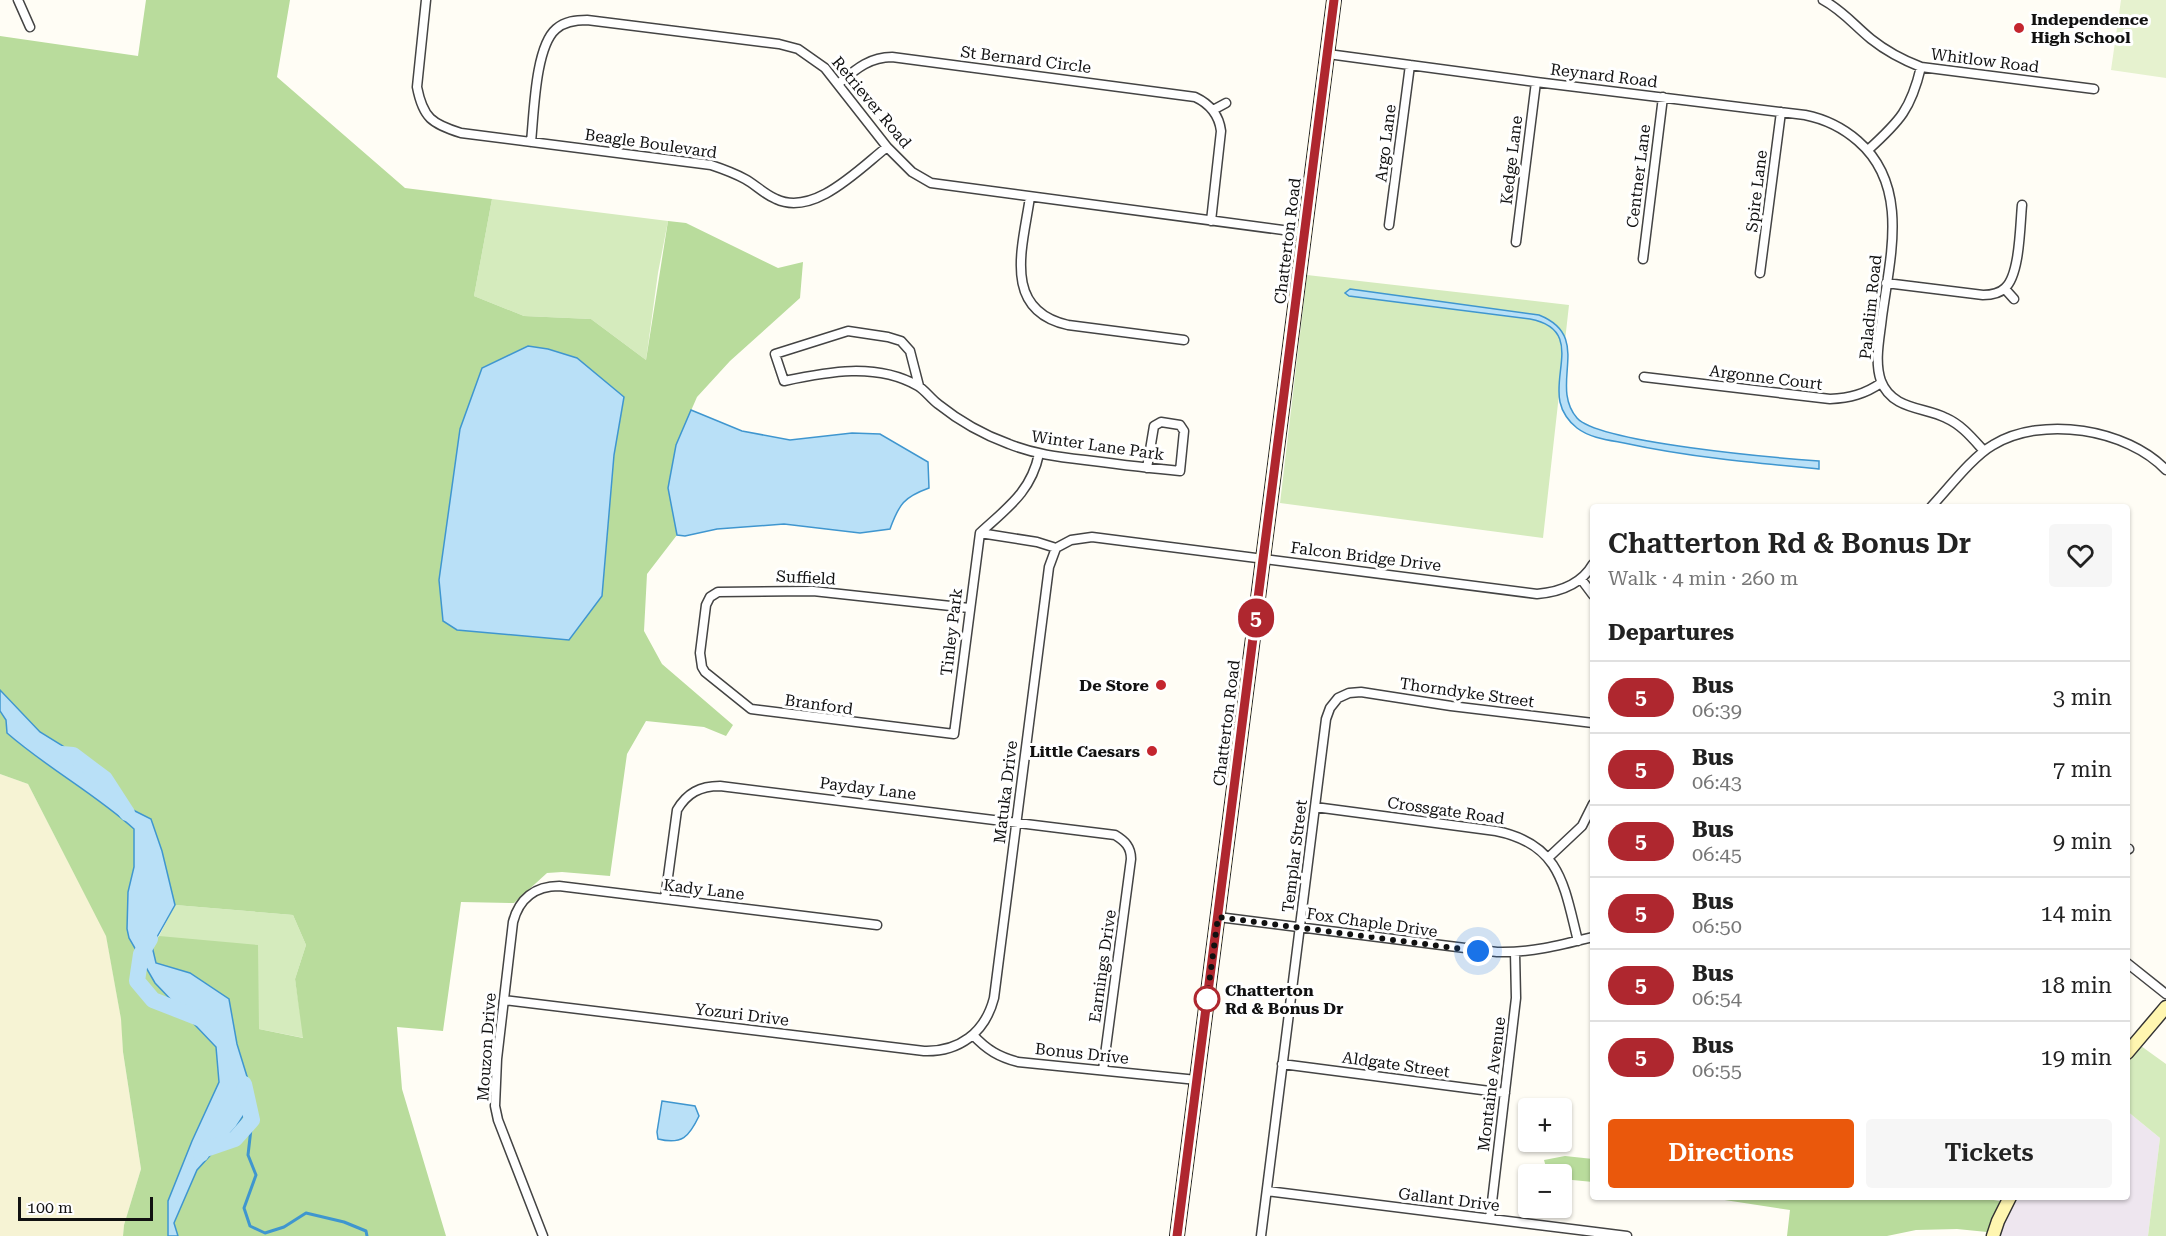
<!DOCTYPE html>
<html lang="en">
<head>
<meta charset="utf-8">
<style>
	:root { --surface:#fff; --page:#f6f6f6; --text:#222; --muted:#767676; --line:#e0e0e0; --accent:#ea580c }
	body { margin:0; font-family:"Roboto Serif",serif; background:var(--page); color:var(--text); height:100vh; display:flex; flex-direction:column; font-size:22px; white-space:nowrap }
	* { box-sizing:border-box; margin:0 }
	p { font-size:20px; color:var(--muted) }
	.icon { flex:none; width:33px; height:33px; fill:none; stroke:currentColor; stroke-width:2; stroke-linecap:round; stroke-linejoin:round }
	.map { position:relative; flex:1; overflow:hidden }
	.panel { position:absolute; left:1590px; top:504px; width:540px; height:696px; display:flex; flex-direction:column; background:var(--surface); border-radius:6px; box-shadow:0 2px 4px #0004 }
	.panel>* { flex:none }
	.badge { padding:0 12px; border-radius:20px; font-size:21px; line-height:39px }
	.tools { position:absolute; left:1518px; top:1098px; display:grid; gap:12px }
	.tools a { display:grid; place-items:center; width:54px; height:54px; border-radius:6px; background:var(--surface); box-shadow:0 2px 4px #0004; font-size:30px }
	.scale { position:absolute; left:18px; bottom:15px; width:135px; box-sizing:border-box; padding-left:6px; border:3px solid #111; border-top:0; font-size:16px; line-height:21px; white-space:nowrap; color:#111; -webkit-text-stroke:4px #fff; paint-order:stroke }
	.you { position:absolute; width:30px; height:30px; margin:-15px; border:4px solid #fff; border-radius:50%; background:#1a73e8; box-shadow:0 0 0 9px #1a73e833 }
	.map>.badge { position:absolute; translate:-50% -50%; box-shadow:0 0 0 3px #fff }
	h2 { padding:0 18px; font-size:22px; line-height:54px }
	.round { display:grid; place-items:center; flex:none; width:63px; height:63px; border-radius:6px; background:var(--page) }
	.head { display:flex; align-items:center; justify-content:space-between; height:102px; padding:0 18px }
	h1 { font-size:28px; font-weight:600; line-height:45px }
	.action { display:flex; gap:12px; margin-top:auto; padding:12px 18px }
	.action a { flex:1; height:69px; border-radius:6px; background:var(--accent); color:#fff; font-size:24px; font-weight:600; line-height:69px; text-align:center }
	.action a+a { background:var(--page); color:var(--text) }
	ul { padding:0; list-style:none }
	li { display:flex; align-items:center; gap:18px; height:72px; padding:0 18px; border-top:2px solid var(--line) }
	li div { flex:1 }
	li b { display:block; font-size:22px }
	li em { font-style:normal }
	li .badge { min-width:66px; font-weight:700; text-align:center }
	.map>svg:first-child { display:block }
</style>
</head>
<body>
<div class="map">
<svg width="2166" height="1236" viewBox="0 0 2166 1236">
	<rect width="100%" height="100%" fill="#fffdf5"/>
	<path fill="#eee6ef" d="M2127 1111 2160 1138 2148 1236H1999L2006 1209 2015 1197H2127Z"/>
	<path fill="#f6f3d4" d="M0 774 28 784 106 935 122 1024 123 1052 141 1169 124 1225 123 1236H0Z"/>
	<path fill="#d5ebbd" d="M492 199 668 221 658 273 646 360 591 319 524 316 474 296Z
		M1307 275 1569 305 1543 538 1280 503Z
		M175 905 293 915 306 945 295 979 304 1038 259 1029 159 936Z
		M2141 1046 2166 1064V1236H2148L2160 1138 2127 1111V1062Z"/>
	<path fill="#b9dc9c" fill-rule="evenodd" d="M146 0H290L277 77 405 188 492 199 474 296 524 316 591 319 646 360 668 221 686 223 778 268 803 262 800 298 730 361 697 397 676 445 668 488 677 535 647 574 644 631 662 664 733 725 726 736 704 727 646 721 627 754 610 876 562 872 547 873 514 903 461 902 443 1031 397 1027 402 1089 446 1236H178L174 1223 197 1169 236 1127 237 1044 228 999 190 973 156 963 152 946 159 936 258 945 259 1029 303 1038 295 979 306 945 293 915 175 905 162 851 151 819 133 810 96 779 63 746 40 732 0 690V36L138 56ZM528 346 548 349 577 358 624 397 614 455 602 596 569 639 457 630 439 580 460 429 482 368Z
		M0 711 6 720 7 733C47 768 94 793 134 829L135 867 128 892 127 929 155 983 216 1047 219 1082 192 1141 169 1236H123L124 1225 141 1169 123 1052 121 1019 106 936 28 784 0 774Z
		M1565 1156 1593 1159V1182L1562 1179V1174H1548L1544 1160Z
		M1705 1197H1974L2000 1201 1987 1232 1957 1229 1916 1230 1887 1236H1787L1790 1210Z"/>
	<path fill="#e6f2cf" d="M2121 0H2166V78L2111 70Z"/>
	<path fill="#b9e0f7" stroke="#3f96cf" stroke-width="1.5" d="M1350 289 1539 315C1594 337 1548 384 1577 418 1599 443 1778 458 1819 461V469C1754 463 1688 457 1624 443 1608 440 1590 438 1577 428 1569 422 1562 412 1560 402 1553 371 1582 329 1530 319L1349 296 1345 293Z
		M528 346 548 349 577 358 624 397 614 455 602 596 569 640 457 630 443 621 439 580 460 429 482 368Z
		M691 410 742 431 790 440 852 433 880 434 928 462 929 488C904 497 899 504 890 529L860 533 784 524 717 529 685 536 677 535 668 488 676 445Z
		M0 690 40 732 63 746 96 779 133 810 151 819 162 851 175 905 152 946 156 963 190 973 229 999 237 1044 254 1099 236 1127 197 1170 174 1223 178 1236H168V1201L192 1141 219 1082 216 1047 155 983 129 938 127 929 128 892 134 867V829C94 793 47 768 7 733L6 720 0 711Z
		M662 1101 695 1106 699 1116C689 1137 682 1145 658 1139L657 1132Z"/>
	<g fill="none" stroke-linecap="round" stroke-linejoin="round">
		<path stroke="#3f96cf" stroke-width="3" d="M252 1120 248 1155 256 1175 244 1208 250 1226 265 1233 284 1227 306 1213 344 1222 366 1231 367 1236"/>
		<path stroke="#b9e0f7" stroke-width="16" d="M50 753 73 755 105 779 127 813
			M150 939 141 954 137 981 153 1000 204 1020
			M201 1154 203 1150 235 1139 252 1120 244 1084"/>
		<g stroke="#444" stroke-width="11">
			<path id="street" d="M18 0 30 27
				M426 0 417 87C423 118 432 124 461 133L711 165C723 169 734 173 745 179 756 185 764 194 776 199 814 217 859 169 887 147
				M1823 0C1842 10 1854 25 1871 39 1886 51 1903 60 1921 67L2094 89
				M1328 54 1536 82 1805 115C1825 119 1842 127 1858 141 1910 186 1890 257 1882 317 1880 337 1874 361 1881 381 1892 410 1925 407 1946 418 1962 425 1973 439 1984 451
				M838 84C855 70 869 57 892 57L1195 97C1210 104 1219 115 1221 131L1211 221
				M1213 110 1226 103
				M531 142C534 114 535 47 556 29 565 21 576 20 587 20L779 44 798 49 825 68 887 147 912 172 931 183 1305 233
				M1868 150C1900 121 1911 109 1921 67
				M1030 197C1023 246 1001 310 1068 325L1184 340
				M1389 225 1410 65
				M1516 242 1536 82
				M1643 259 1663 97
				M1760 273 1781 112
				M1886 283 1983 295C1991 295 1999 294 2005 288 2020 275 2020 225 2022 205
				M2005 289 2014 299
				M1644 377 1830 399C1850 398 1865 394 1881 383
				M919 386 910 351 901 341 888 337 848 331 775 354 784 381C827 372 876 362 918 386 925 390 931 399 938 404 958 420 984 435 1009 444 1034 454 1058 457 1085 460 1116 464 1148 468 1180 471L1184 431 1180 425 1161 422 1154 426 1147 468
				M1931 507C1948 489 1972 457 1993 445 2042 415 2127 429 2166 470
				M980 533 1037 542 1056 548
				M1056 548 1071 540 1092 537 1537 594C1560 592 1581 585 1593 564
				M1581 579 1593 595
				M969 608 813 591 718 592 710 597 706 605 700 653 702 667 705 672 751 709 954 734 980 533C1007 508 1031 492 1039 454
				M1315 807 1496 831C1561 844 1564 886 1578 941
				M2127 850 2129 849
				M1548 858 1582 826 1593 804
				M665 899 677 810C687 793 700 786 720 786L1115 835C1125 841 1131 847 1131 859L1103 1070
				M1218 917 1497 952C1530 953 1561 945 1593 937
				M2127 963 2166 994
				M504 1000 924 1051C959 1052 985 1033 994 998L1049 567 1056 548
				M973 1035C987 1050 999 1057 1018 1062L1197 1080
				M1282 1064 1505 1093
				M1267 1191 1627 1236
				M1490 1219 1516 998 1515 952
				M543 1236 498 1120 495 1106 497 1059 513 922C519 899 535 886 559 886L877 925
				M1261 1236 1326 719 1330 708 1338 698 1349 693 1361 692 1451 706 1593 723"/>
		</g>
		<g stroke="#333" stroke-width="15">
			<path id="secondary" d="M2127 1053 2166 1007
				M1993 1236 1998 1221 2010 1197"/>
		</g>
		<g stroke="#222" stroke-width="16">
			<path id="primary" d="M1177 1236 1334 0"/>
		</g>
		<use href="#street" stroke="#fff" stroke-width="8"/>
		<use href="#secondary" stroke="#fff6b0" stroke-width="12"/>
		<use href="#primary" stroke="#f9d66b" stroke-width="14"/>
	</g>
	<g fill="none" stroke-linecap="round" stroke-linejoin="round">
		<g stroke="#fff" stroke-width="14">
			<path id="line" d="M1177 1236 1334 0"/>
		</g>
		<use href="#line" stroke="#af272f" stroke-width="9"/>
		<path stroke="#111" stroke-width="6" stroke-dasharray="0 10.8" d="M1207 999 1218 917 1478 951"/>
	</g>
	<g fill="#c4262e" stroke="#fff" stroke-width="2">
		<circle cx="2019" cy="28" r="6"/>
		<circle cx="1161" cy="685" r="6"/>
		<circle cx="1152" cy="751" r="6"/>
	</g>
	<circle fill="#fff" stroke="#af272f" stroke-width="3" cx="1207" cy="999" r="12"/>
	<g text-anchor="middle" stroke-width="6" stroke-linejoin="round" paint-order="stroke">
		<g font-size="16" font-weight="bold" fill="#111" stroke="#fff" text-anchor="end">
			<text x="2031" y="25" text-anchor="start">Independence<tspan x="2031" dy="18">High School</tspan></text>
			<text x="1149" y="691">De Store</text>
			<text x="1140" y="757">Little Caesars</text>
		</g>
		<g font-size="16" fill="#111" stroke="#fff">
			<text transform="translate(1026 59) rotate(7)" y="6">St Bernard Circle</text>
			<text transform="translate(1985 60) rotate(7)" y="6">Whitlow Road</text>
			<text transform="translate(1604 75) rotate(7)" y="6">Reynard Road</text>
			<text transform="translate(872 102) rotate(50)" y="6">Retriever Road</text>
			<text transform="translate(651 143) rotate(8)" y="6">Beagle Boulevard</text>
			<text transform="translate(1385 143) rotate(-83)" y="6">Argo Lane</text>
			<text transform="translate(1511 160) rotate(-83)" y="6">Kedge Lane</text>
			<text transform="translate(1638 176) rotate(-83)" y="6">Centner Lane</text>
			<text transform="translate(1756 191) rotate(-83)" y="6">Spire Lane</text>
			<text transform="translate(1287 241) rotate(-83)" y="6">Chatterton Road</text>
			<text transform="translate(1870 307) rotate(-84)" y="6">Paladim Road</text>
			<text transform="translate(1766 377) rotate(7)" y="6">Argonne Court</text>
			<text transform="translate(1098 445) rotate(8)" y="6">Winter Lane Park</text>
			<text transform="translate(1366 556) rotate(7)" y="6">Falcon Bridge Drive</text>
			<text transform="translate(806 577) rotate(3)" y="6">Suffield</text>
			<text transform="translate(951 632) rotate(-83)" y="6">Tinley Park</text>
			<text transform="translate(1467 692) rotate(8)" y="6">Thorndyke Street</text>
			<text transform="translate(819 704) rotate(8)" y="6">Branford</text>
			<text transform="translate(1226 723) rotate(-83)" y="6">Chatterton Road</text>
			<text transform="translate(868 788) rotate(7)" y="6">Payday Lane</text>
			<text transform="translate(1005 792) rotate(-83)" y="6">Matuka Drive</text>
			<text transform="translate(1446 810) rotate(8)" y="6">Crossgate Road</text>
			<text transform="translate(1294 856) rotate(-83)" y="6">Templar Street</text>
			<text transform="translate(704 889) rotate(7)" y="6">Kady Lane</text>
			<text transform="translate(1372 922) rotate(8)" y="6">Fox Chaple Drive</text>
			<text transform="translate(1102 966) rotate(-82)" y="6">Earnings Drive</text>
			<text transform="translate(742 1014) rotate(7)" y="6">Yozuri Drive</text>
			<text transform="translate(486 1047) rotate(-86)" y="6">Mouzon Drive</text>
			<text transform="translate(1082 1053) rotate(6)" y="6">Bonus Drive</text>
			<text transform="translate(1396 1064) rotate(8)" y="6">Aldgate Street</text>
			<text transform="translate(1491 1084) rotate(-83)" y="6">Montaine Avenue</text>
			<text transform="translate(1449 1199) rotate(7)" y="6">Gallant Drive</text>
		</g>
		<g font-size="16" font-weight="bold" fill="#111" stroke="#fff" text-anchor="start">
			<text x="1225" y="996">Chatterton<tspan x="1225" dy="18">Rd &amp; Bonus Dr</tspan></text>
		</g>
	</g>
</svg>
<div class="tools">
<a>+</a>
<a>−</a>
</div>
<div class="scale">100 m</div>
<div class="you" style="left:1478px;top:951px"></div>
<b class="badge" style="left:1256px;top:618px;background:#af272f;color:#fff">5</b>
<section class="panel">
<div class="head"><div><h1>Chatterton Rd &amp; Bonus Dr</h1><p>Walk · 4 min · 260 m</p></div><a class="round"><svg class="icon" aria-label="heart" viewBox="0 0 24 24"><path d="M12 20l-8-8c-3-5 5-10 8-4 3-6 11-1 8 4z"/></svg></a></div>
<h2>Departures</h2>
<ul>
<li><span class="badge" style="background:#af272f;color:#fff">5</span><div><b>Bus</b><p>06:39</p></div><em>3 min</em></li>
<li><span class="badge" style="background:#af272f;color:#fff">5</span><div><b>Bus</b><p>06:43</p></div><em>7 min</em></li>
<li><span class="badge" style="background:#af272f;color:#fff">5</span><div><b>Bus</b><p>06:45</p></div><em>9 min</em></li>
<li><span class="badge" style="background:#af272f;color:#fff">5</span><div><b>Bus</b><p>06:50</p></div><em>14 min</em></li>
<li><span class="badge" style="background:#af272f;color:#fff">5</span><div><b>Bus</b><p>06:54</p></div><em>18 min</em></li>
<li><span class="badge" style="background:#af272f;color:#fff">5</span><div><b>Bus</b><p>06:55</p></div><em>19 min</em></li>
</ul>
<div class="action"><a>Directions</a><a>Tickets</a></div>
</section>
</div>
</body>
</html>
